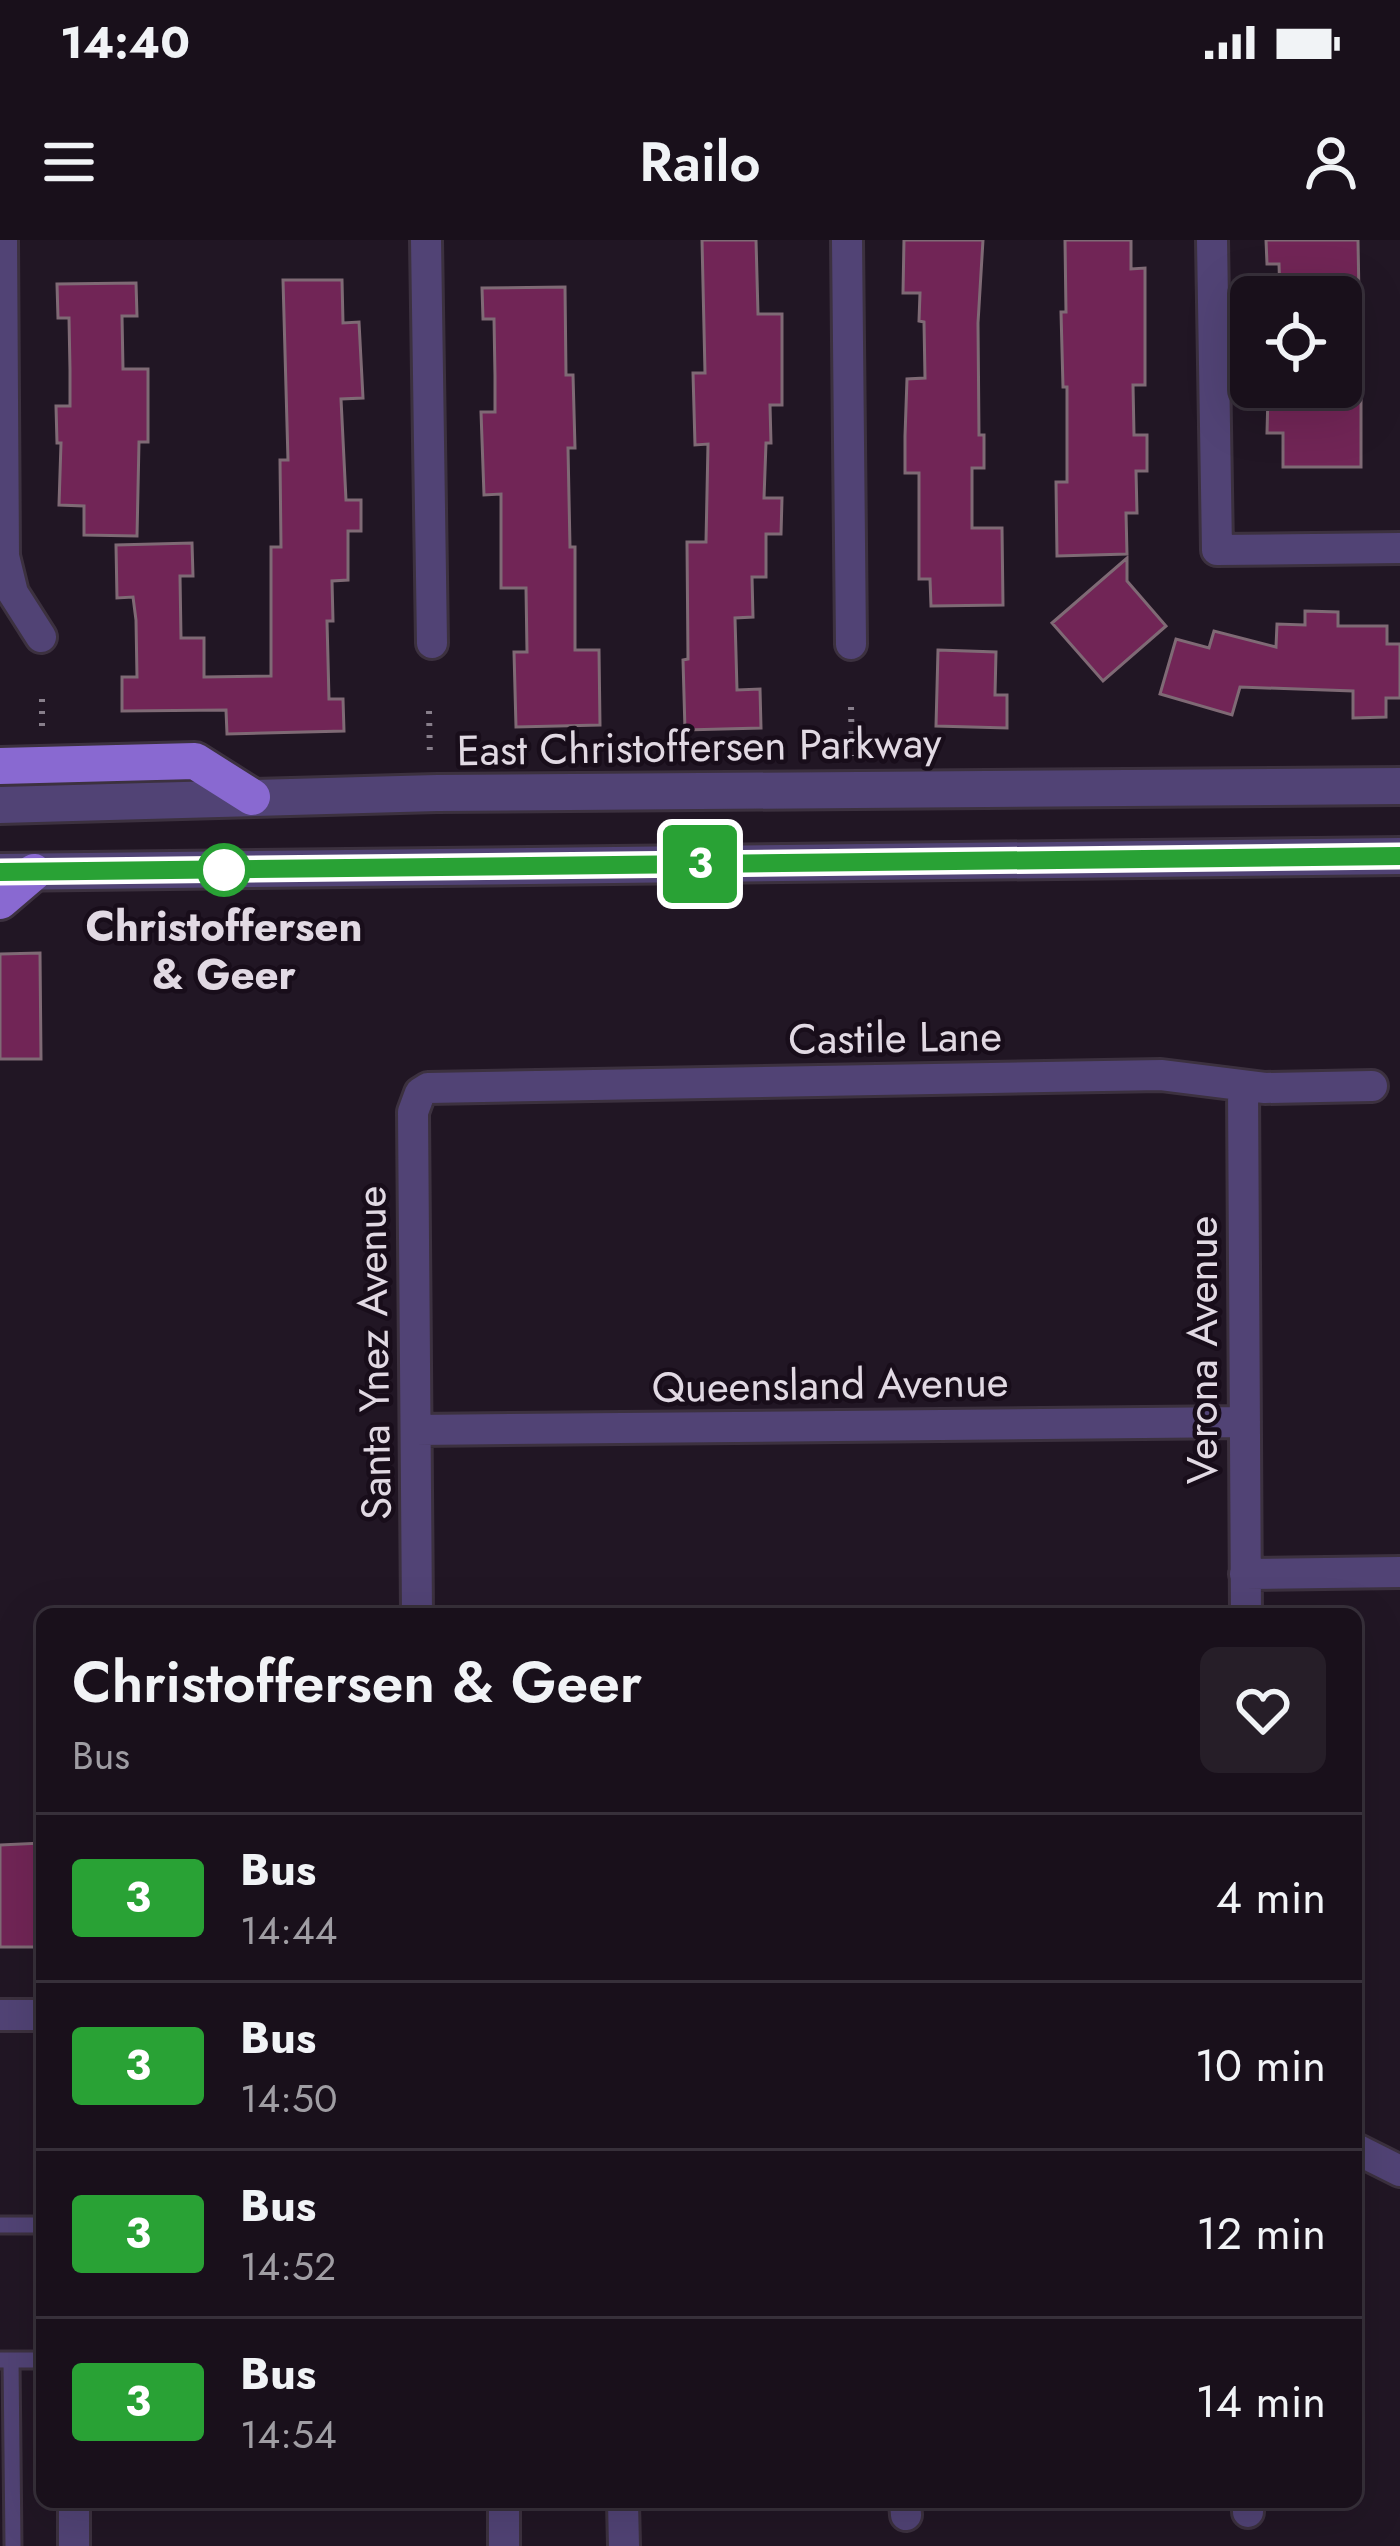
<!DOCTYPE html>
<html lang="en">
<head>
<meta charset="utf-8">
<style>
	:root { --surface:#19101b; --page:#261e28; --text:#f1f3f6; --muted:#9f9da3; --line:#37303a }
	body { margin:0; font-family:Jost,sans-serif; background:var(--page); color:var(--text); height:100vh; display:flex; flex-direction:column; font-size:45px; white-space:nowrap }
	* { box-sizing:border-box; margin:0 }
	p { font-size:39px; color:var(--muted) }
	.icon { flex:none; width:66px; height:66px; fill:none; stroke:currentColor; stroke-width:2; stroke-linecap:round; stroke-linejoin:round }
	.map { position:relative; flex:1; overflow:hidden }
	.panel { position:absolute; left:36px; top:1368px; width:1326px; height:900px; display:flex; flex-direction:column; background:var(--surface); border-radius:18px; box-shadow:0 12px 48px #0002,0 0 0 3px var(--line) }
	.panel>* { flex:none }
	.badge { padding:0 24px; border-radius:9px; font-size:42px; line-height:78px }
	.tools { position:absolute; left:1230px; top:36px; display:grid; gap:24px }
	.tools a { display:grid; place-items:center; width:132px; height:132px; border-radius:18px; background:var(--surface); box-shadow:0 12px 48px #0002,0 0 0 3px var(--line); font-size:60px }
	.map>.badge { position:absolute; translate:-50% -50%; box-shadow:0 0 0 6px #fff }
	.round { display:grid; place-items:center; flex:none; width:126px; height:126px; border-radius:18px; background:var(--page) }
	.head { display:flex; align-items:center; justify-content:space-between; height:204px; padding:0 36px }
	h1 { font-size:57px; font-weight:600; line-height:90px }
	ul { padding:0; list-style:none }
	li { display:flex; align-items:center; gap:36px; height:168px; padding:0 36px; border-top:3px solid var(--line) }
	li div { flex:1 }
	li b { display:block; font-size:45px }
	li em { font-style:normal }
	li .badge { min-width:132px; font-weight:700; text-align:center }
	.status { display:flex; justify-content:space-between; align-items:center; height:84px; padding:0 60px; background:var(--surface); direction:ltr }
	.status svg { height:33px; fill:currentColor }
	header { display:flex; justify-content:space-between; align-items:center; height:156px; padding:0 36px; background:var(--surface); font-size:54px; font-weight:600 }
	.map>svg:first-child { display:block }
</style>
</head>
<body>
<div class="status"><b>14:40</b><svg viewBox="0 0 49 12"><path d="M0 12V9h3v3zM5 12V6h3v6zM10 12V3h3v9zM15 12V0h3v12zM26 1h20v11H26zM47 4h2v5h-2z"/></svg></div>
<header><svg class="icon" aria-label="menu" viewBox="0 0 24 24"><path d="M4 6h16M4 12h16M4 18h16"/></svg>Railo<svg class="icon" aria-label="person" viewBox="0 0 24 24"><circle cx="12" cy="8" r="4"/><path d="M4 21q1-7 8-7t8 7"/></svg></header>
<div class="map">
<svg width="1400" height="2306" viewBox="0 0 1400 2306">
	<rect width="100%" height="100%" fill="#211624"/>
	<path fill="#712556" stroke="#7f6a75" stroke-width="3" d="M702 0H756L758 74H782V165H770L771 203H766L764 258H782L781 294H766V337H752L753 377 735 378 737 450 760 449 761 488 685 490 683 420 688 419 687 302H706L708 204 695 205 693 133H705Z
		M904 0H983L978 83 979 195H984V228H972V288H1002L1003 365 931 366 930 339H919V233H905V196L907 139 925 138 924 82 919 81 920 53H903Z
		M1065 0H1131V29L1145 28V145H1133L1134 195H1147V231H1136L1137 273H1126L1127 314 1057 316 1056 242H1067V147H1063L1061 72H1066Z
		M1266 0H1358L1359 57H1280L1279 24H1267Z
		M283 40H342L343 83 359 82 363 158 341 159 346 260H361V291H348V340L332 341 333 381H327L329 459H343L344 491 227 494 226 470 122 471V437H137L136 380 133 357 117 358 116 305 192 303 193 336H180L181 398H204V437L271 436V307H281L280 220H288Z
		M136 43 137 76H122L123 129H148V202H139L137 296 84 295V266L59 265 61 203H57L56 166H70V130L69 78H58L57 44Z
		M565 47 566 135H573L575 208H568L570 307H575V410H599L600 485 516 487 514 412H527L526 348H501V254L484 255 481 172H495V136L494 79H483L482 48Z
		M1268 155 1361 156V227H1283V193H1267Z
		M1127 318V341L1166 386 1103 441 1052 383Z
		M1305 371 1338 372V386H1387V404H1400V458H1386V477L1353 478V451L1240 447 1232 475 1160 454 1176 399 1209 408 1214 391 1276 407 1277 384 1305 385Z
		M938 410 996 412 995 455H1007V488L936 486Z
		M40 713 41 819H0V714Z
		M42 1603V1707H0V1605Z"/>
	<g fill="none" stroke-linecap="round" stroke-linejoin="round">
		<g stroke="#3c313f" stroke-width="21">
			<path id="service" d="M0 1985H42
				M0 2120H42
				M11 2120 13 2306"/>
		</g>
		<g stroke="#3c313f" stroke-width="36">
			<path id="minor" d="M2 0 4 316 13 353 41 397
				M426 0 432 403
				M847 0 851 404
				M1212 0 1217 310 1400 308
				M1243 846 1246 1374
				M416 1190 1245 1182
				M1245 1334 1400 1332
				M417 1374 413 872 420 853 428 848 1161 835 1265 848 1372 846
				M0 1775H42
				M1356 1909 1400 1931
				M74 2262V2306
				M504 2262V2306
				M623 2262 624 2306
				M905 2262 906 2275
				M1248 2272V2262"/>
		</g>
		<g stroke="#3c313f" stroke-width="42">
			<path id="tertiary" d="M0 565 437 553 1400 546
				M0 632 1400 616"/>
		</g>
		<g stroke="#3c313f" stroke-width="42">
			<path id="primary" d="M0 526 195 521 252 557
				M0 661 34 632"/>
		</g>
		<path stroke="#887f8b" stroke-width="6" stroke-dasharray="3 9" stroke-linecap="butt" d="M42 459V494
			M851 467 852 516
			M429 471 430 519"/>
		<use href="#service" stroke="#514375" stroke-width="15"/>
		<use href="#minor" stroke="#514375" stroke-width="30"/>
		<use href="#tertiary" stroke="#514375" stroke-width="36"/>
		<use href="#primary" stroke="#8969d1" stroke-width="36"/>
	</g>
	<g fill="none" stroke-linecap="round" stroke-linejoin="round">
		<g stroke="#fff" stroke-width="27">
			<path id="line" d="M0 632 1400 616"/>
		</g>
		<use href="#line" stroke="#29a235" stroke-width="18"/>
	</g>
	<circle fill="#fff" stroke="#29a235" stroke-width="6" cx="224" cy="630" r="24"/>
	<g text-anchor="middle" stroke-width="9" stroke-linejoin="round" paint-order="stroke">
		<g font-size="42" fill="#e1d9e3" stroke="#180d1a">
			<text transform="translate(699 506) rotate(-1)" y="15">East Christoffersen Parkway</text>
			<text transform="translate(895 797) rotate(-1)" y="15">Castile Lane</text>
			<text transform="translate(1202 1110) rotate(-90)" y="15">Verona Avenue</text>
			<text transform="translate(373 1113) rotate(-91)" y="15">Santa Ynez Avenue</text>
			<text transform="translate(830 1144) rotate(-1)" y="15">Queensland Avenue</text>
		</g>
		<g font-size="42" font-weight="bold" fill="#e1d9e3" stroke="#180d1a">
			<text x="224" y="701">Christoffersen<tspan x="224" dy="48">&amp; Geer</tspan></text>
		</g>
	</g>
</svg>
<div class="tools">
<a><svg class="icon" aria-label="locate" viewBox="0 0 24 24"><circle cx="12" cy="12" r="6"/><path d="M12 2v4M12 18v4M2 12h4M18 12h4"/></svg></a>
</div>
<b class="badge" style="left:700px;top:624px;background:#29a235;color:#fff">3</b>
<section class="panel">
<div class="head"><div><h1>Christoffersen &amp; Geer</h1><p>Bus</p></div><a class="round"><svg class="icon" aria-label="heart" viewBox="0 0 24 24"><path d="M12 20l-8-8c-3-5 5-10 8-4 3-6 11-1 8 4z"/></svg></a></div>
<ul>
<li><span class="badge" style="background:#29a235;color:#fff">3</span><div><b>Bus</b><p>14:44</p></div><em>4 min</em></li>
<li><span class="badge" style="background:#29a235;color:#fff">3</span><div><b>Bus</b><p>14:50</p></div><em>10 min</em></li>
<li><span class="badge" style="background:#29a235;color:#fff">3</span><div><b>Bus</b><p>14:52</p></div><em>12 min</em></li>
<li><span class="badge" style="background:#29a235;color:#fff">3</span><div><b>Bus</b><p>14:54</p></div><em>14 min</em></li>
</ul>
</section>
</div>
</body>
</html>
